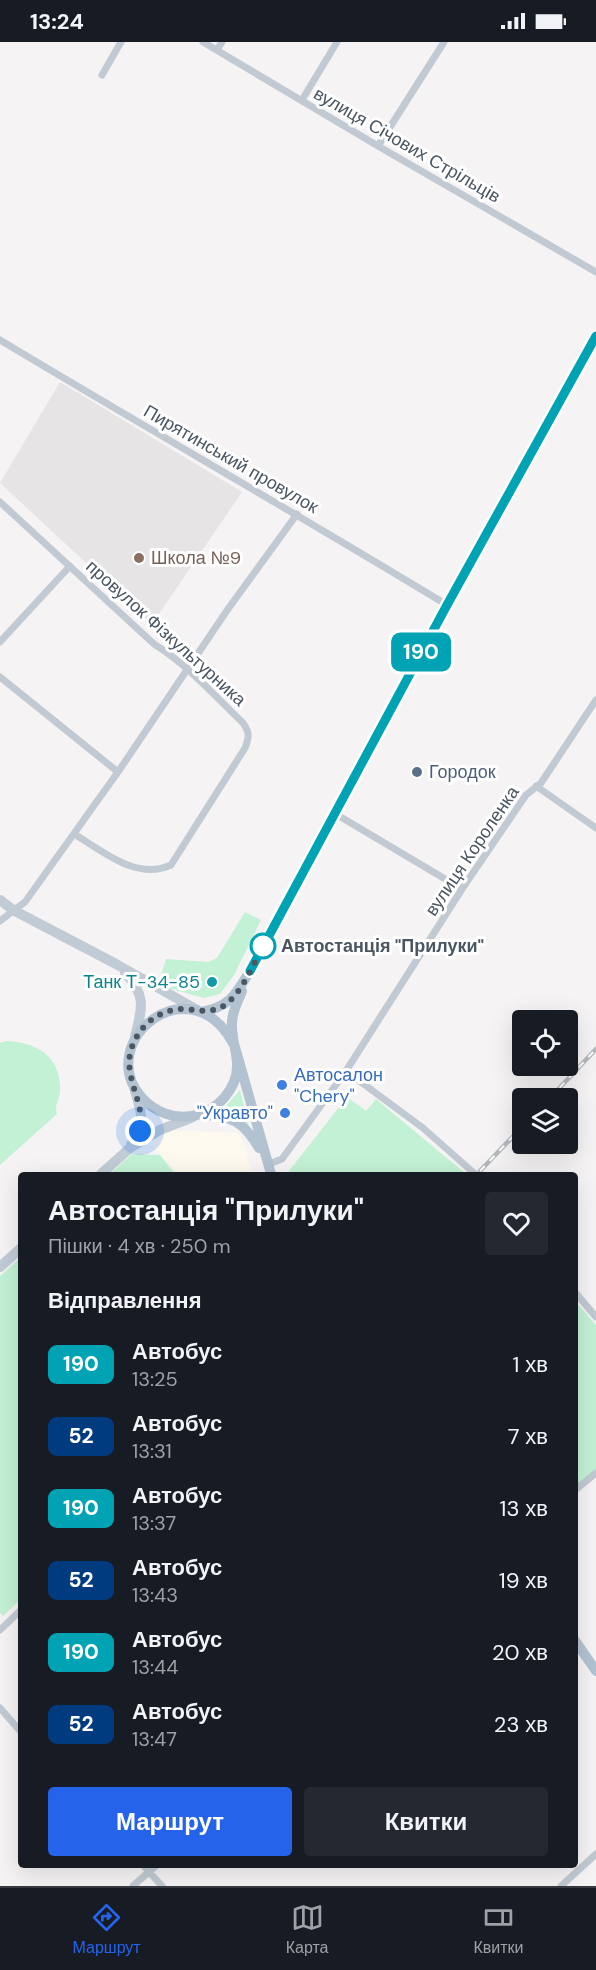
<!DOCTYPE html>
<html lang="uk">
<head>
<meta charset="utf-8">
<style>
	:root { --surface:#171b24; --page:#242831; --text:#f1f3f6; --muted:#9ea1a6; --line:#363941; --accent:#2563eb }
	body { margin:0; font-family:"DM Sans",sans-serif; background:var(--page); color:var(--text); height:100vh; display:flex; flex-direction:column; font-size:22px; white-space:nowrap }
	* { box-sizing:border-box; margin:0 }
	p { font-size:20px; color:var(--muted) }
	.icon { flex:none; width:33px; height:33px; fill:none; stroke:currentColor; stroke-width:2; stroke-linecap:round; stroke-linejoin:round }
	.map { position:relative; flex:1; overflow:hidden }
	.details { position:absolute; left:18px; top:1130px; width:560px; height:696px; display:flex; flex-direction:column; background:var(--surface); border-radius:6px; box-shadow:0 6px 24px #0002 }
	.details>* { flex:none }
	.badge { padding:0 12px; border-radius:9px; font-size:21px; line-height:39px }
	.fabs { position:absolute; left:512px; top:968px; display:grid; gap:12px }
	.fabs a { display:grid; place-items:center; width:66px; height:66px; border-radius:6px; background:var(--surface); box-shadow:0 6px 24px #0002; font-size:30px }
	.you { position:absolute; width:30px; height:30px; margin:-15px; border:4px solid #fff; border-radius:50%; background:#1a73e8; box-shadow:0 0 0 9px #1a73e833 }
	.map>.badge { position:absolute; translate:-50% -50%; box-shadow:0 0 0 3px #fff }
	h2 { padding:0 30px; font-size:22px; line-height:54px }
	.round { display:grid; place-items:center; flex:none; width:63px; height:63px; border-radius:6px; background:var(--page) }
	.overview { display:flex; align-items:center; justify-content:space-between; height:102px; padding:0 30px }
	h1 { font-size:28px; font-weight:700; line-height:45px }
	.action { display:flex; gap:12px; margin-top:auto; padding:12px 30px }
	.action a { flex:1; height:69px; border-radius:6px; background:var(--accent); color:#fff; font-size:24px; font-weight:700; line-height:69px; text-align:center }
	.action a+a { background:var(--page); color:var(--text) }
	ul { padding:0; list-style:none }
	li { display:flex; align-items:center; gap:18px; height:72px; padding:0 30px }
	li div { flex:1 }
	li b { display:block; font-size:22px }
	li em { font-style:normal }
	li .badge { min-width:66px; font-weight:700; text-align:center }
	.status { display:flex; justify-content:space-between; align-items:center; height:42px; padding:0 30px; background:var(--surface); direction:ltr }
	.status svg { height:16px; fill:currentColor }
	.tabs { display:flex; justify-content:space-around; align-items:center; height:84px; border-top:2px solid var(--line); background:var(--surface); font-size:16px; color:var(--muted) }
	.tabs a { display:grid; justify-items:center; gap:3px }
	.tabs .active { color:var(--accent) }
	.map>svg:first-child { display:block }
</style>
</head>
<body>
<div class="status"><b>13:24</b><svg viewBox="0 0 49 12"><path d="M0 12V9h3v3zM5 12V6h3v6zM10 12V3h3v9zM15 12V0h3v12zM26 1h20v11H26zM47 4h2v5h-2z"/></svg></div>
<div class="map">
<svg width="596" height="1844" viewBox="0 0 596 1844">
	<rect width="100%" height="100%" fill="#f5f3f3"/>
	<path fill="#fdf9ef" d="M170 1088 239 1091 248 1112 247 1115 253 1132H178L149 1100Z"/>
	<path fill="#e6e4e5" d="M60 340 242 450 152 582 0 441Z"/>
	<path fill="#c3f1d5" d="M245 870 261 878 234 933 220 952 204 956 158 943 166 917 208 920 217 916Z
		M6 999C37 1000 62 1015 60 1050 59 1058 54 1065 57 1072L0 1123V1001Z
		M240 1048 249 1084 234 1074 216 1069 226 1064Z
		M347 1055 366 1069 376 1057 466 1132H290L289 1129Z
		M132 1112 160 1113 175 1132H110Z
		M21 1215V1557L3 1574 0 1571V1234Z
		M574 1258 596 1283V1428L575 1446Z"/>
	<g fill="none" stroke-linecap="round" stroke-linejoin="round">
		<path stroke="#c1cad2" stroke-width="7" d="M203 0 378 104 596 230
			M217 8 222 0
			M102 33 121 0
			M302 58 337 0
			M378 104 444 0
			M0 298C148 387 299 473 447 563
			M0 460 154 602C188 623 215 654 243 681 250 691 249 695 245 706L171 823C136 839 103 809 74 792
			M0 600 70 524
			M0 635 118 730
			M536 744 596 786
			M334 771 462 847
			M0 879 25 860 118 730 228 567 297 472
			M346 1029 423 1086 475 1132
			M269 1122 282 1117 346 1029 462 847 526 753 541 741 596 658
			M574 1249 596 1275
			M574 1449 596 1431
			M0 1588 21 1568
			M0 1666 21 1690
			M142 1822 162 1844
			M133 1844 158 1822
			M561 1844 596 1812"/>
		<path stroke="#c1cbd6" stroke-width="10" d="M0 858 13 868 116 922 201 970
			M125 931C147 954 142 966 135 995
			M131 1103C147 1078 141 1072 134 1045
			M101 1132 130 1106 160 1088 193 1075
			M0 1225 21 1206"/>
		<path stroke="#b3c2d1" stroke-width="10" d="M242 949C238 960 231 971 232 984 232 996 236 1008 237 1020 239 1046 217 1070 192 1074 173 1077 155 1070 142 1056 92 1000 192 918 235 1005L271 1132
			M202 970C231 964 235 953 250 929L447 563 596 293
			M202 1073C231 1073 244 1080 259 1106
			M574 1597 596 1629"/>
		<g stroke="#b5b8bd" stroke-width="4.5">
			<path id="rail" d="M550 1056 596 1007
				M480 1129 522 1085"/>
		</g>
		<use href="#rail" stroke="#fff" stroke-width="2" stroke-dasharray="7" stroke-linecap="butt"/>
	</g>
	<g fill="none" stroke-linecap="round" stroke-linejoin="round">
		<g stroke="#fff" stroke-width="14">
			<path id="line" d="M250 929 447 563 596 294"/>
		</g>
		<use href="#line" stroke="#00a3b4" stroke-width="9"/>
		<path stroke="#4a5661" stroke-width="6" stroke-dasharray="0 10.8" d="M140 1089C146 1062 123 1036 131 1008 138 984 160 966 185 967 199 968 212 972 225 963 243 950 256 916 267 897L263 904"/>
	</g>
	<circle fill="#8d6e63" stroke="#fff" stroke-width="2" cx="139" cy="516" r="6"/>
	<circle fill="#5c6f8a" stroke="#fff" stroke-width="2" cx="417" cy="730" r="6"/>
	<circle fill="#fff" stroke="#00a3b4" stroke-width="3" cx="263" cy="904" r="12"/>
	<circle fill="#0f9aa8" stroke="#fff" stroke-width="2" cx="212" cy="940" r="6"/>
	<g fill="#3f7fe0" stroke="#fff" stroke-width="2">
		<circle cx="282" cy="1043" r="6"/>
		<circle cx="285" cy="1071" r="6"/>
	</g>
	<g text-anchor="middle" stroke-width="6" stroke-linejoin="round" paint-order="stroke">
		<g font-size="18" fill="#4a5661" stroke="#fff">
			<text transform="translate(407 103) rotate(30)" y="6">вулиця Січових Стрільців</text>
			<text transform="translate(231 417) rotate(30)" y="6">Пирятинський провулок</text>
			<text transform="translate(166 591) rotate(42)" y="6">провулок Фізкультурника</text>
			<text transform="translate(472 809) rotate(-56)" y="6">вулиця Короленка</text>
		</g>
		<g font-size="18" fill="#785e54" stroke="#fff" text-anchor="start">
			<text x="151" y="522">Школа №9</text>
		</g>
		<g font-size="18" fill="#4e5e75" stroke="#fff" text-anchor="start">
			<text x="429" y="736">Городок</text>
		</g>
		<g font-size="18" font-weight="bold" fill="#4a5661" stroke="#fff" text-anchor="start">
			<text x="281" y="910">Автостанція "Прилуки"</text>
		</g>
		<g font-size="18" fill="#0d838f" stroke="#fff" text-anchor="end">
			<text x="200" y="946">Танк Т-34-85</text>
		</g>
		<g font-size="18" fill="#366cbe" stroke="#fff" text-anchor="start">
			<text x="294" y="1039">Автосалон<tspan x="294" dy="21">"Chery"</tspan></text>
			<text x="273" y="1077" text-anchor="end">"Укравто"</text>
		</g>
	</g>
</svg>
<div class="fabs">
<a><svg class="icon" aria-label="locate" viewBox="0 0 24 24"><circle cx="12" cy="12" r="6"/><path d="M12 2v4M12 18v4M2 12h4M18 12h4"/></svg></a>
<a><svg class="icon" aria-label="layers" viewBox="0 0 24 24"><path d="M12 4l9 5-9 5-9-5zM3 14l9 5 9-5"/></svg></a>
</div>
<div class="you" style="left:140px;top:1089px"></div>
<b class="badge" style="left:421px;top:610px;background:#00a3b4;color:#fff">190</b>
<section class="details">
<div class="overview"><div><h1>Автостанція &quot;Прилуки&quot;</h1><p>Пішки · 4 хв · 250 m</p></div><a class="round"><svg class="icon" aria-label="heart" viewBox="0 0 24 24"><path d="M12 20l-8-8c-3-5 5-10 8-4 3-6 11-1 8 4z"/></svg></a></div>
<h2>Відправлення</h2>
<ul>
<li><span class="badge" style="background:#00a3b4;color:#fff">190</span><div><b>Автобус</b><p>13:25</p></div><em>1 хв</em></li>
<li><span class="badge" style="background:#003b80;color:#fff">52</span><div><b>Автобус</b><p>13:31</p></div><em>7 хв</em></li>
<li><span class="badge" style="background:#00a3b4;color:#fff">190</span><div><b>Автобус</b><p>13:37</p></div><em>13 хв</em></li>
<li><span class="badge" style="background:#003b80;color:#fff">52</span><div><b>Автобус</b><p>13:43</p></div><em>19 хв</em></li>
<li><span class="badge" style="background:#00a3b4;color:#fff">190</span><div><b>Автобус</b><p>13:44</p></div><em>20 хв</em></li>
<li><span class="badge" style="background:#003b80;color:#fff">52</span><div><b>Автобус</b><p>13:47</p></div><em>23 хв</em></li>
</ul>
<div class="action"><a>Маршрут</a><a>Квитки</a></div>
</section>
</div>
<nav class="tabs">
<a class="active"><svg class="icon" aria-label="directions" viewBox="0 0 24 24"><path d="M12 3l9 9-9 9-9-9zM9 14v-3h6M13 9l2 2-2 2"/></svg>Маршрут</a>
<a><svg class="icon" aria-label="map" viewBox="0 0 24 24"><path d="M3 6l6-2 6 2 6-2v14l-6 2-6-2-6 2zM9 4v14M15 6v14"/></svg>Карта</a>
<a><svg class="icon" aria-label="tickets" viewBox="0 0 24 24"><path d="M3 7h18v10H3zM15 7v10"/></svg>Квитки</a>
</nav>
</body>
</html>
